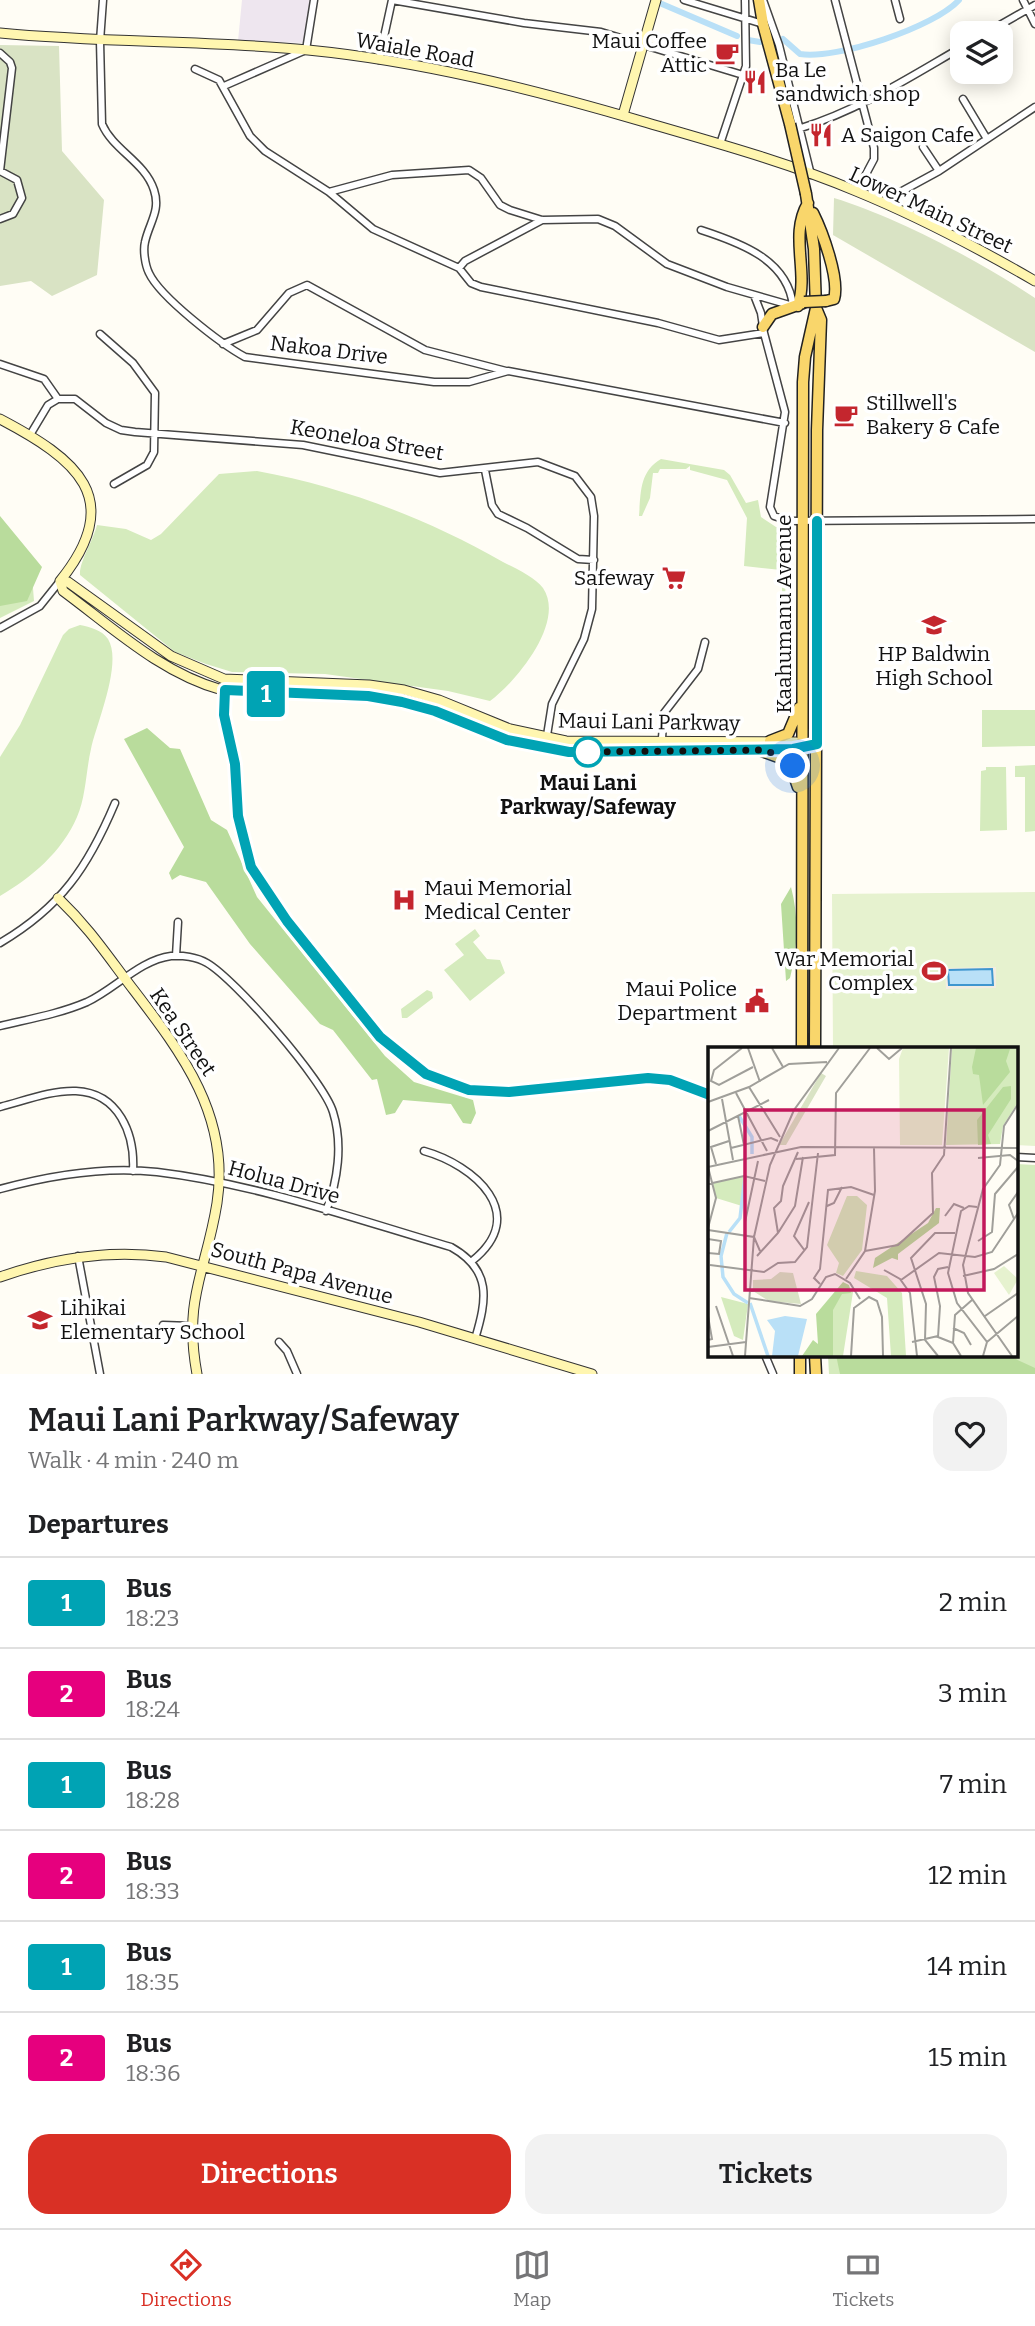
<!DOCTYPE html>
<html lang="en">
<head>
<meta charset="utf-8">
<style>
	:root { --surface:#fff; --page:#f2f2f2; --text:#202124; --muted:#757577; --line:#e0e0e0; --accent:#d93025 }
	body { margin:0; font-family:Bitter,serif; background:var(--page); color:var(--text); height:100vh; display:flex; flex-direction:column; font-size:26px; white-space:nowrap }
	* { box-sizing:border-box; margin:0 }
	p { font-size:23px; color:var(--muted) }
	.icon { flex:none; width:38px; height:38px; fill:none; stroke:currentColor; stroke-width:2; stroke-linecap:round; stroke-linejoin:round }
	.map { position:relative; height:1374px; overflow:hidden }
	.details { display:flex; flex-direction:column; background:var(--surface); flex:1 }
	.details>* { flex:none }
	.badge { padding:0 14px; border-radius:5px; font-size:24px; line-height:46px }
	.controls { position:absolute; left:950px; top:21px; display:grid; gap:14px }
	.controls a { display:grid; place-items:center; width:63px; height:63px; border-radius:14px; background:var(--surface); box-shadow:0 4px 18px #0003; font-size:35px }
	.you { position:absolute; width:35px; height:35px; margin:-18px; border:5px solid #fff; border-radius:50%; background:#1a73e8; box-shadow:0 0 0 10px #1a73e833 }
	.map>.badge { position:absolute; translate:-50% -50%; box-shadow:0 0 0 4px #fff }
	h2 { padding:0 28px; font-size:26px; line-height:63px }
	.round { display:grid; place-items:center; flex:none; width:74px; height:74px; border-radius:21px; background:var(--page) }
	.headline { display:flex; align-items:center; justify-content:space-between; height:119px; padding:0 28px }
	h1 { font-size:33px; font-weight:600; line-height:52px }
	.cta { display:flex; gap:14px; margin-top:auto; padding:14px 28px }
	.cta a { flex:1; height:80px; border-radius:21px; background:var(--accent); color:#fff; font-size:28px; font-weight:600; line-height:80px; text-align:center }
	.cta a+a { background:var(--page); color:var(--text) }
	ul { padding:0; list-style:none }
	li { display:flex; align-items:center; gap:21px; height:91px; padding:0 28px; border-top:2px solid var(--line) }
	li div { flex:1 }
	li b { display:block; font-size:26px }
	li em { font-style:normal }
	li .badge { min-width:77px; font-weight:700; text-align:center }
	.tabs { display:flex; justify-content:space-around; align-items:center; height:98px; border-top:2px solid var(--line); background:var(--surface); font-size:19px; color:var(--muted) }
	.tabs a { display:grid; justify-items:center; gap:4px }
	.tabs .selected { color:var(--accent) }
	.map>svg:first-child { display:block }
</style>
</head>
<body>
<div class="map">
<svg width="1035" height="1374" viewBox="0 0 1035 1374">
	<rect width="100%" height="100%" fill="#fffdf5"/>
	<path fill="#eee6ef" d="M242 0H310L303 43 238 41Z"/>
	<path fill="#d5ebbd" d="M661 459 724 470 730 475 746 503 758 500 761 517 776 527 787 529 791 542 786 557 785 608H783L781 570 744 566 747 518 727 480 690 470V466L686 469H660L658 473H653L650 498 642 516H639C641 493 639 472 661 459Z
		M257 471C344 487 426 518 503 562 515 568 535 577 543 588 566 622 516 682 490 701L448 691 325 674 232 672 206 664 175 652 80 575C79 562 93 541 97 525L126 529 151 540 161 534 219 474Z
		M0 538 33 588 34 601 0 618Z
		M80 625C90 627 102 630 108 639 123 663 96 725 91 749 86 770 86 797 77 817 62 852 31 878 0 896V757L20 725 63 635 69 629Z
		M982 710H1035V746L982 747Z
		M1035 765V831L1025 832V777H1015V766Z
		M986 767H1006L1007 830 980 831 981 771 986 770Z
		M475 929 480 936 473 942 487 959 500 960 505 973 470 1001 444 970 464 955 455 944Z
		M427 990 432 992 433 998 407 1018H402L401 1009Z
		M1016 1164 1035 1165V1374H829L828 1355H1016Z"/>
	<path fill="#b9dc9c" d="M0 516 42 567 27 601 0 606Z
		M147 728 170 748 180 749 211 820 227 830 257 897 385 1056 414 1082 473 1100 476 1113 471 1124 463 1123 451 1104 403 1100 395 1113 386 1115 377 1079 372 1080 333 1030 320 1024 250 944 206 882 180 875 172 880 169 873 184 847 124 739Z
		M791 887C799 918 798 947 790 978L786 981 781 904Z
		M836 1355H1007L1035 1368V1374H840Z"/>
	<path fill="#d9e3c4" d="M0 45 59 46 62 151 104 200 97 275 52 296 31 281 0 286Z
		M834 198C896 217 980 261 1035 298V352L833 235Z"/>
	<path fill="#e6f2cf" d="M1035 892V1146L1016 1145V1048H833L832 894Z"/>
	<path fill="#f1ede2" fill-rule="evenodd" d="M996 967V988L946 989 945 968ZM949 970H992L993 984 949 985Z"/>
	<path fill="#b9e0f7" stroke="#3f96cf" stroke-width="2" d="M992 969 993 985H949L948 970Z"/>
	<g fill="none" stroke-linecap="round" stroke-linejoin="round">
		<path stroke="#b9e0f7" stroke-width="6" d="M662 4 737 36
			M783 39 800 54C836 60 935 27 959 0
			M748 40 760 42"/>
		<g stroke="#444" stroke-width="9">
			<path id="street" d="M103 0 100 41 102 124C113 150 145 162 154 190 161 211 149 223 145 242 143 250 145 265 149 273 160 297 221 344 245 357L434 382H469L508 371 785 423
				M392 0 524 23 601 32 743 75
				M684 0 763 24
				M763 0 779 45 811 175
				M835 0 874 148V159L857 191
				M895 0 900 19
				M1023 0 1035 24
				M986 33 1035 5
				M0 53 10 62 12 68 0 171
				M379 60 392 0
				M195 69 219 80 250 136 265 151 329 192 392 175 469 170 481 178 500 205 510 210 542 220 598 219 615 226 667 264 727 287 793 306C788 260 741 243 701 230
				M224 86 306 50 314 0
				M963 99 987 139
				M801 128C859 110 910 77 962 47
				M720 144 746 66 745 0
				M923 147 939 171
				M0 171 17 180 22 198 13 214 0 219
				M329 192 373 229 459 268 471 283 481 287 658 323 719 340 764 333
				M882 202 939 171 1035 107
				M459 268 465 261 542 220
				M754 295 761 313 764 333 785 412 770 507 774 516 789 521 1035 519
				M100 334 133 363 155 393 154 452 147 465 114 484
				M223 344 257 330 289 293 307 285 425 350 506 371
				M0 364 44 379 58 399
				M30 435 48 405 58 399H75L106 423 121 430 135 432 303 445 440 473 538 462 575 476 591 497 594 516 592 609 584 639 552 704 545 748
				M485 470 492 505 498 514 527 528 578 559 594 560
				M0 628 40 606 60 581
				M227 679 224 715 235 764 238 816 252 867 287 921 380 1037 426 1074 469 1090 509 1092 648 1078 670 1080 710 1095
				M661 750 664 713 698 669 705 642
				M0 943C61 907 88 867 115 803
				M176 956 178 922
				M0 1026C29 1019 59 1014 87 1002 115 989 140 960 171 956 182 955 197 957 207 963 235 979 324 1081 333 1112 343 1144 338 1181 326 1211
				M0 1107C24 1101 51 1090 76 1091 119 1093 135 1134 133 1171
				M424 1151C474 1165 531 1214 472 1261
				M1016 1157 1035 1158
				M0 1189C51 1175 105 1166 157 1172 257 1184 355 1219 451 1247 492 1270 487 1299 475 1339
				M78 1256 100 1374
				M163 1325 191 1326
				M279 1342 287 1351 297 1374
				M765 1355 773 1374"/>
		</g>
		<g stroke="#333" stroke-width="11">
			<path id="secondary" d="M0 33C102 43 206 40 308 50 420 61 532 89 641 121 713 142 787 162 856 191 917 216 978 248 1035 281
				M623 115 656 0
				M0 419C76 459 127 498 60 581
				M60 581 63 591C113 628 161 673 222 690L368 696 402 702 435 711 507 740 569 752 796 749 817 744
				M60 581 68 582 171 656 224 679 369 685 404 690 439 700 510 729 566 741 796 742 803 746
				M58 898C87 926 102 948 126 980 177 1047 231 1112 217 1203 206 1272 183 1298 197 1374
				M0 1277C54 1258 108 1249 166 1257L419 1322 592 1374"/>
		</g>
		<g stroke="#222" stroke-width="13">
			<path id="primary" d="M759 0 763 24 790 124
				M806 194 814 249 816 308 821 320 817 430 815 1048
				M813 213C822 231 840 279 834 299L826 301
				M798 306C809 271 789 235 808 203
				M763 327 772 314 803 303
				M770 741 788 734 799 708
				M759 750 789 761 798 787
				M802 1048 803 382 805 357 816 308
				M815 1355 816 1374
				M800 1374V1355"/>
		</g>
		<use href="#street" stroke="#fff" stroke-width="6"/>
		<use href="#secondary" stroke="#fff6b0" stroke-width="9"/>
		<use href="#primary" stroke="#f9d66b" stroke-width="10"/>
		<g stroke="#222" stroke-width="13" stroke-linecap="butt">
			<path id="primary-bridge" d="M790 124 806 194
				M804 302 826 301"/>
		</g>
		<use href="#primary-bridge" stroke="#f9d66b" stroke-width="10"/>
	</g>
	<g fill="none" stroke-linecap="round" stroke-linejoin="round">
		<g stroke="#fff" stroke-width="16">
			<path id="line" d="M710 1095 670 1080 648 1078 509 1092 469 1090 426 1074 380 1037 287 921 251 867 238 816 235 764 224 715 225 690 368 696 402 702 435 711 507 740 569 752 793 749 817 744V521"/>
		</g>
		<use href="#line" stroke="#00a3b4" stroke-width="10"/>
		<path stroke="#111" stroke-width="7" stroke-dasharray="0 12.6" d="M588 752H585L760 750 781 755 793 766"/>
	</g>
	<defs>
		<g id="cafe-bare" transform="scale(1.89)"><path d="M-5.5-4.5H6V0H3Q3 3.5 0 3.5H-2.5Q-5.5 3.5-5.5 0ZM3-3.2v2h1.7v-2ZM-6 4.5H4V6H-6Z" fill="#c4262e" stroke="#fff" stroke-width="2.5" paint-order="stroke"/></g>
		<g id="restaurant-bare" transform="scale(1.89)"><path d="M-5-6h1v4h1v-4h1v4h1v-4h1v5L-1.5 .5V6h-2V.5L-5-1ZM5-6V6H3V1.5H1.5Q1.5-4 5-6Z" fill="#c4262e" stroke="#fff" stroke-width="2.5" paint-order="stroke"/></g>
		<g id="supermarket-bare" transform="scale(1.89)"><path d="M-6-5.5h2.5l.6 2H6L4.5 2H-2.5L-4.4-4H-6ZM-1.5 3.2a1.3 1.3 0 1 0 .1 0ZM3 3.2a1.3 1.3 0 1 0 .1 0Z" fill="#c4262e" stroke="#fff" stroke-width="2.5" paint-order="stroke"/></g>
		<g id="school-bare" transform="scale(1.89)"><path d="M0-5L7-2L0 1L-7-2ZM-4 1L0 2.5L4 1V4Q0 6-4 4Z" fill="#c4262e" stroke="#fff" stroke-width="2.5" paint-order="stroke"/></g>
		<g id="hospital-bare" transform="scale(1.89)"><path d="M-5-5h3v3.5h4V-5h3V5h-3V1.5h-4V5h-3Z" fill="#c4262e" stroke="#fff" stroke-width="2.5" paint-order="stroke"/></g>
		<g id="stadium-bare" transform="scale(1.89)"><path d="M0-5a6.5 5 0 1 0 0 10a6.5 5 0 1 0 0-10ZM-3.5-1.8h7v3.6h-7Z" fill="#c4262e" stroke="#fff" stroke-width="2.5" paint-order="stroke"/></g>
		<g id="civic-bare" transform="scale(1.89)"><path d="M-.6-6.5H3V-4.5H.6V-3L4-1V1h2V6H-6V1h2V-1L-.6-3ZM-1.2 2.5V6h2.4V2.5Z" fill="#c4262e" stroke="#fff" stroke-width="2.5" paint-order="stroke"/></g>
	</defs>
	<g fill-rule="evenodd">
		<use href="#cafe-bare" x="727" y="53"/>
		<use href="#restaurant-bare" x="755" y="82"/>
		<use href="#restaurant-bare" x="821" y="135"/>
		<use href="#cafe-bare" x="846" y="415"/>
		<use href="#supermarket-bare" x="674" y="578"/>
		<use href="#school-bare" x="934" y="625"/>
		<use href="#hospital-bare" x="404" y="900"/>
		<use href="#stadium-bare" x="934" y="971"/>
		<use href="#civic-bare" x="757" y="1001"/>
		<use href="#school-bare" x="40" y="1320"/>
	</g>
	<circle fill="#fff" stroke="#00a3b4" stroke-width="3.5" cx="588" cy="752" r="14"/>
	<g text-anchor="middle" stroke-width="7" stroke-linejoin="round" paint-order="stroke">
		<g font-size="21" fill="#111" stroke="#fff" text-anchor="start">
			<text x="707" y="48" text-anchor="end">Maui Coffee<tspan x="707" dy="24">Attic</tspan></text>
			<text x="775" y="77">Ba Le<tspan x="775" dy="24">sandwich shop</tspan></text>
			<text x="841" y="142">A Saigon Cafe</text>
			<text x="866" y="410">Stillwell's<tspan x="866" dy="24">Bakery &amp; Cafe</tspan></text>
			<text x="654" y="585" text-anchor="end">Safeway</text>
			<text x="934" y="661" text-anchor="middle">HP Baldwin<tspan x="934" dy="24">High School</tspan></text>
			<text x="424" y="895">Maui Memorial<tspan x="424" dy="24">Medical Center</tspan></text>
			<text x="914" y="966" text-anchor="end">War Memorial<tspan x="914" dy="24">Complex</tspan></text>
			<text x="737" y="996" text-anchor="end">Maui Police<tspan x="737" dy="24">Department</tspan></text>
			<text x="60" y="1315">Lihikai<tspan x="60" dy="24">Elementary School</tspan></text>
		</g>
		<g font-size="21" fill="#111" stroke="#fff">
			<text transform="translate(415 50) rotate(10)" y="7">Waiale Road</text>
			<text transform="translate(931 210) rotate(25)" y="7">Lower Main Street</text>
			<text transform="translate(329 350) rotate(7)" y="7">Nakoa Drive</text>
			<text transform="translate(367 440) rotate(10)" y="7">Keoneloa Street</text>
			<text transform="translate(784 614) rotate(-90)" y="7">Kaahumanu Avenue</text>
			<text transform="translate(649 722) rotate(1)" y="7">Maui Lani Parkway</text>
			<text transform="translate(183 1032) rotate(56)" y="7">Kea Street</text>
			<text transform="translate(284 1182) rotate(15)" y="7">Holua Drive</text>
			<text transform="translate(302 1273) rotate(15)" y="7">South Papa Avenue</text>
		</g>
		<g font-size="21" font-weight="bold" fill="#111" stroke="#fff">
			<text x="588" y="790">Maui Lani<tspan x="588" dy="24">Parkway/Safeway</tspan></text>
		</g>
	</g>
	<g transform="translate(708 1047)">
		<rect width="310" height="310" fill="#fffdf5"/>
		<path d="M244 1H310V55L295 79 292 97 238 98ZM36 129 34 159 8 151 5 136ZM139 149H149L159 158 154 203 135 229 128 226 131 216 119 198ZM148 224 179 229 194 246 198 309H183L179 251 146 231ZM139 237 145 245 135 309H121L123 263ZM13 250 40 257 35 293 26 289Z" fill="#d5ebbd"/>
		<path d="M268 1 302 2 298 14 302 25 275 58 271 28 265 27 264 20ZM303 39V52L280 88 283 97 270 98 269 73 295 40ZM228 161H232L231 176 190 207V213L184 211 165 221 167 211 220 176ZM135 235 141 238 143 246 134 247 125 263V309H94L105 293 110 297 108 267Z" fill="#b9dc9c"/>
		<path d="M113 26 118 29 78 98H71ZM72 225 85 226 93 257 61 254 45 244V233L63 232Z" fill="#d9e3c4"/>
		<path d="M195 1H241L234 98H192L191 12ZM296 219 310 232 301 248 286 226Z" fill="#e6f2cf"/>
		<path d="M77 269 99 272 90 309H64L67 284 59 273Z" fill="#b9e0f7"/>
		<path fill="none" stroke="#b9e0f7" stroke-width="3.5" d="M31 69 44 90V107M21 185 32 171 37 130M19 186 13 209 15 230 26 247 40 256M42 256 60 309"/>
		<path fill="none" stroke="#a09f9a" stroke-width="2" d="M34 1 6 23 3 34 11 38 45 20M40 1 52 35M64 1 75 20M169 1 181 12 194 1M310 26V52M41 40 72 90M28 46 59 104M14 52 25 113M0 55 41 40 81 17 119 15M30 69 36 98M0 84 61 53M23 101 63 91 70 94M270 111 302 108 310 114M88 112 127 108 128 46 162 1M8 117 3 100 21 94M0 120 93 100 310 101M0 137 36 129 57 134M119 159 126 156 134 140M269 160 261 159 253 164 240 226 249 256 279 295 275 309M237 169 246 157 256 161M306 172 301 158 310 145M37 175 50 114M0 181 8 151 0 120M0 183 46 190 52 204M70 186 87 159 95 110M0 192 13 194 11 207 0 206M270 194 284 185 287 147 310 120M97 204 86 189 101 155M157 204 190 198 225 166 224 126 236 108 243 1M49 209 70 186 66 161 73 154 75 139 90 105M2 218 56 225 70 216 87 215 99 200 110 106M240 220 230 222 226 230 232 259 230 290 245 296M176 223 192 232 202 246 209 309M255 229 286 222 310 207M138 232 157 204 167 144 166 101M193 233 231 206 267 210 284 205 310 166M112 237 106 231 112 222 120 143 143 140 166 148M42 244 67 243M41 251 92 259 104 252 118 230 127 227 142 236 152 252M8 259 25 309M0 269 4 292 0 293M277 269 310 246M245 281 256 286 263 298M204 295 230 289M279 295 310 269M0 300 38 295M37 309 46 190 62 118 86 63 131 1M143 309 146 261 161 250 169 254 174 270 175 309M230 309 217 293 218 257 203 211 227 186H247M253 309 245 296 247 268 264 253M304 309 260 246 255 218 275 142 292 118 296 79 310 57"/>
		<path fill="#c2185b" fill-opacity="0.15" stroke="#c2185b" stroke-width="3.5" d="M37 63H276V243H37Z"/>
		<rect width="310" height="310" fill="none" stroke="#111" stroke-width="3.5"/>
	</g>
</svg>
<div class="controls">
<a><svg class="icon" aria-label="layers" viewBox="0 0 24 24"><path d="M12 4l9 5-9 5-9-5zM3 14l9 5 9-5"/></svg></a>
</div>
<div class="you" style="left:793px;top:766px"></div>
<b class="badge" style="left:266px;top:694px;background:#00a3b4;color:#fff">1</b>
</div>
<section class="details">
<div class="headline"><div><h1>Maui Lani Parkway/Safeway</h1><p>Walk · 4 min · 240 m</p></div><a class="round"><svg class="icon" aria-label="heart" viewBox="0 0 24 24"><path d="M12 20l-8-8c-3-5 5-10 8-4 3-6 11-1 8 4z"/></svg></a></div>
<h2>Departures</h2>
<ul>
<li><span class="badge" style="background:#00a3b4;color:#fff">1</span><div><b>Bus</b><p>18:23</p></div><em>2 min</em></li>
<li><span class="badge" style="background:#e6007e;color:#fff">2</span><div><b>Bus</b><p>18:24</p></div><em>3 min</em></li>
<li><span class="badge" style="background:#00a3b4;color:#fff">1</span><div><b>Bus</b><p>18:28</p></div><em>7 min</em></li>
<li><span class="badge" style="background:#e6007e;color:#fff">2</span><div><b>Bus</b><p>18:33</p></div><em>12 min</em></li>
<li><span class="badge" style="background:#00a3b4;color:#fff">1</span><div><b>Bus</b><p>18:35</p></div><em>14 min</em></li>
<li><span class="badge" style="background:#e6007e;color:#fff">2</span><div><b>Bus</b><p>18:36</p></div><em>15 min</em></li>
</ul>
<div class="cta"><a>Directions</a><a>Tickets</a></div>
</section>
<nav class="tabs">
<a class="selected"><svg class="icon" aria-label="directions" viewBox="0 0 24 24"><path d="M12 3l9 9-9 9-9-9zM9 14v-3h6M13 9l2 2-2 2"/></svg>Directions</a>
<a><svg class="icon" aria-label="map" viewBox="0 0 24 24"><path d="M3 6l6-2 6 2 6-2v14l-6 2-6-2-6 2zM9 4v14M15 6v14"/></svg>Map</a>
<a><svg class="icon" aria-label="tickets" viewBox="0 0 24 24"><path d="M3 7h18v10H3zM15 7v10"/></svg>Tickets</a>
</nav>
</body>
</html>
